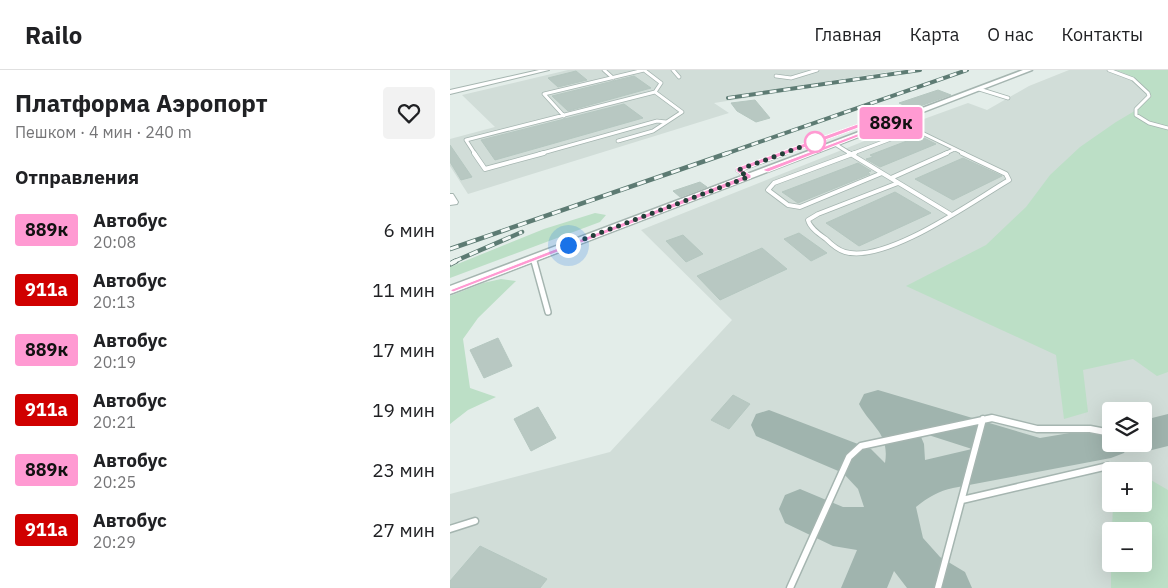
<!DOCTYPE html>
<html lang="ru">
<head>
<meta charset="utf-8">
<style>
	:root { --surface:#fff; --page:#f2f2f2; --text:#202124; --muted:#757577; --line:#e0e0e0 }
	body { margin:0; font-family:"IBM Plex Sans",sans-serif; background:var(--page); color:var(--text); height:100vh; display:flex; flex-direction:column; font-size:19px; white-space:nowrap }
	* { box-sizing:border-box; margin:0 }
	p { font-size:16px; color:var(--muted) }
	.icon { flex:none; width:28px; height:28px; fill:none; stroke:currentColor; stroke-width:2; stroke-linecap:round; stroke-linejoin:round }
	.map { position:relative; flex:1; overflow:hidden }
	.details { display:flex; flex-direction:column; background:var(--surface); width:450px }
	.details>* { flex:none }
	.badge { padding:0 10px; border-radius:4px; font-size:18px; line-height:32px }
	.buttons { position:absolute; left:652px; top:332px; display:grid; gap:10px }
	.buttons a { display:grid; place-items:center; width:50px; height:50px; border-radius:5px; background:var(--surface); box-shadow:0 5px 20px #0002; font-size:25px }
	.you { position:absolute; width:25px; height:25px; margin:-12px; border:4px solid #fff; border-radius:50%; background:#1a73e8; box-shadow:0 0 0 8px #1a73e833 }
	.map>.badge { position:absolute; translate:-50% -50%; box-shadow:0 0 0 2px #fff }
	h2 { padding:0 15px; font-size:19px; line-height:45px }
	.round { display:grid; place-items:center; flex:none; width:52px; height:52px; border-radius:5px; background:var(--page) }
	.summary { display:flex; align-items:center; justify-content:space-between; height:85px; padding:0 15px }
	h1 { font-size:24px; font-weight:800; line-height:38px }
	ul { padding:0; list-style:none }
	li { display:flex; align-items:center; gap:15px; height:60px; padding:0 15px }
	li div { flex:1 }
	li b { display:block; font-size:19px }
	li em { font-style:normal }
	li .badge { min-width:55px; font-weight:700; text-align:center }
	header { display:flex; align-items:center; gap:30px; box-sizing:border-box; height:70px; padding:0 25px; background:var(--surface); border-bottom:1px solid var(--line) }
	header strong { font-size:24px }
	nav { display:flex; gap:28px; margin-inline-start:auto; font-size:18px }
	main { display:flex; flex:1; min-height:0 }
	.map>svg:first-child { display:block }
</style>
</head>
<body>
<header>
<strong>Railo</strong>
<nav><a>Главная</a><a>Карта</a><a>О нас</a><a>Контакты</a></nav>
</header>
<main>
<section class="details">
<div class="summary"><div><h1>Платформа Аэропорт</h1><p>Пешком · 4 мин · 240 m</p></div><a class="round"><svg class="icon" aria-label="heart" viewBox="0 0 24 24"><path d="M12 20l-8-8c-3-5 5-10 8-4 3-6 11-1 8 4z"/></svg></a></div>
<h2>Отправления</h2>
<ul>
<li><span class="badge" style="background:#ff9ad2;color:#111">889к</span><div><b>Автобус</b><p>20:08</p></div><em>6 мин</em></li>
<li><span class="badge" style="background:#d00000;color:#fff">911а</span><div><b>Автобус</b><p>20:13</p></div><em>11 мин</em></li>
<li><span class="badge" style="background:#ff9ad2;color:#111">889к</span><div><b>Автобус</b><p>20:19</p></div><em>17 мин</em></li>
<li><span class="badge" style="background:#d00000;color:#fff">911а</span><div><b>Автобус</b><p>20:21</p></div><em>19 мин</em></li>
<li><span class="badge" style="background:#ff9ad2;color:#111">889к</span><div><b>Автобус</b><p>20:25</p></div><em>23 мин</em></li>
<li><span class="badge" style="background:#d00000;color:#fff">911а</span><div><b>Автобус</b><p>20:29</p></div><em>27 мин</em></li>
</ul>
</section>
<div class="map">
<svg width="718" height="518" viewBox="0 0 718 518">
	<rect width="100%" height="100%" fill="#e3ede9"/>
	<path fill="#d1ddd8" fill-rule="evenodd" d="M118 0H443L444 1 379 11 381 15 264 33 279 43 18 124 0 96V69L45 57 12 25Z
		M619 0H718V518H0V424L160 382 282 250 191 160 427 66 518 33 537 40 579 16ZM661 341H694V374H661ZM661 401H694V434H661ZM661 461H694V494H661Z"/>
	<path fill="#bcdfc6" d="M666 0H718V302L707 306 683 289 633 300 638 342 614 349 606 285 456 216 536 175 576 137 600 105 630 77 666 52 688 39 701 27C693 14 681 5 666 0Z
		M145 143 156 145 150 152 0 208V197L94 159Z
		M51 209 66 211 28 248 13 269 20 318 46 327 18 340 0 354V226L33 213Z
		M694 406 718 420V518H661V494H694V461H662L663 434H694Z"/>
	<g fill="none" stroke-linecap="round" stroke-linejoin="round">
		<path fill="#a0b4ae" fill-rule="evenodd" d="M428 320 590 368 661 356V374H694V350L718 344V376L694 382 681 377 679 374 674 383 661 388 503 418C489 421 478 427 466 437L473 468 490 487 515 502 522 518H457L444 501 437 518H391L407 480 383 476 335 453 329 439 335 425 350 419 393 437H414L408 419 393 403 306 366 301 355 306 344 319 340 421 379 435 393C440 363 421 357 409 334L414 324ZM469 362 522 379 475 390 474 374Z"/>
	</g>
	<path fill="#b8c8c2" stroke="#b5c7c0" d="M126 1 137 10 108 17 98 8Z
		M184 6 201 18 118 41 102 26Z
		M488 20 501 25 462 39 449 33Z
		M305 30 320 48 306 52 287 41 281 33Z
		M174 34 193 48 45 90 31 70Z
		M470 66 486 74 430 97 416 89 423 87 420 85Z
		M0 75 22 107 11 110 0 92Z
		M513 88 552 106 503 130 465 109Z
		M408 93 421 101 418 102 420 104 348 133 332 122Z
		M250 112 257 117 230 127 223 121Z
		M445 122 481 143 409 176 376 153Z
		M349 163 377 183 361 191 334 169Z
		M233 165 253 184 236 192 216 171Z
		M312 178 337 199 270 230 247 206Z
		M48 268 62 296 34 308 20 280Z
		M283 325 300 334 279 359 261 350Z
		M88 337 106 368 81 381 64 349Z
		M30 476 63 492 97 509 90 518H0V511Z"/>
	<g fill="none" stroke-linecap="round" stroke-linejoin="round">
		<g stroke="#a5b5b0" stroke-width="4.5">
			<path id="service-far3" d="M154 0 163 8
				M223 0 229 7
				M659 0 683 9 698 23 699 26 686 39V45L699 53 718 58
				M326 6 341 8 367 0
				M529 19 558 28
				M114 46 94 24 194 0
				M168 71 203 61 232 42 205 22 211 13 194 0
				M385 74 401 84
				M505 79 515 84
				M25 84 16 70 205 22
				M89 84 207 51 216 52
				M332 84 440 44 461 45
				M401 84 462 61 470 62 505 79 494 84"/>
		</g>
		<g stroke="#a5b5b0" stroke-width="5.5">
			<path id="service-far2" d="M24 83 35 99 94 83
				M399 83 500 144
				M405 83 324 113 318 120 338 135 350 137 432 103
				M298 107 288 100 335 83
				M441 108 497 83
				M448 113 368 144 358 150C360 158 369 164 376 169 381 174 388 180 395 182 436 194 523 131 559 110L556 104 512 83
				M83 189 84 192"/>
		</g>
		<g stroke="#a5b5b0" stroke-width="8">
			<path id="service-far1" d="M84 191 98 242"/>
		</g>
		<g stroke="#a5b5b0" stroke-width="9">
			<path id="service" d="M512 430 658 396
				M0 459 25 451
				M340 518 399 387 411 376 542 348 587 359H640L661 363
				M488 518 533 349"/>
		</g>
		<g stroke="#a5b5b0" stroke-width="2">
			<path id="minor" d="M89 0H99L0 24V20Z
				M0 124H3L8 132 7 134 0 135Z"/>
		</g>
		<g stroke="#a5b5b0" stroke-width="3">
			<path id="tertiary" d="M573 0H582L0 224V216Z"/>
		</g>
		<use href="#service-far3" stroke="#fff" stroke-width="3"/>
		<use href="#service-far2" stroke="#fff" stroke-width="4"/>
		<use href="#service-far1" stroke="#fff" stroke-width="5"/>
		<use href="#service" stroke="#fff" stroke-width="6"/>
		<use href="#minor" fill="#fff" fill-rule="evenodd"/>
		<use href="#tertiary" fill="#fff" fill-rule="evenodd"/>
		<g stroke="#5d7b73" stroke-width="4">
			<path id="rail-far2" d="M278 28 470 0
				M275 84 517 0"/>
		</g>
		<g stroke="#5d7b73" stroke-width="4.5">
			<path id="rail-far1" d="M0 179 278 83
				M3 192 72 162"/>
		</g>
		<g stroke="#5d7b73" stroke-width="5.5">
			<path id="rail" d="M0 194 6 191"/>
		</g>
		<use href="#rail-far2" stroke="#f4f9f7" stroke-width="2.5" stroke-dasharray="7" stroke-linecap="butt"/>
		<use href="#rail-far1" stroke="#f4f9f7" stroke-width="3" stroke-dasharray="9" stroke-linecap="butt"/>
		<use href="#rail" stroke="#f4f9f7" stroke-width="4" stroke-dasharray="11" stroke-linecap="butt"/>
	</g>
	<path fill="#ff9ad2" stroke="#fff" d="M438 43 464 45 318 102 312 100 452 47 441 46 293 100 301 105V108L3 222 0 220 293 106 286 101V98Z"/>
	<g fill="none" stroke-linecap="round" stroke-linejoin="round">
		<path stroke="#223f38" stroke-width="5" stroke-dasharray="0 9" d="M118 175 298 107 288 100 367 71 365 72"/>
	</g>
	<circle fill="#fff" stroke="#ff9ad2" stroke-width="2.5" cx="365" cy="72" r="10"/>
</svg>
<div class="buttons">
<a><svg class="icon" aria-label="layers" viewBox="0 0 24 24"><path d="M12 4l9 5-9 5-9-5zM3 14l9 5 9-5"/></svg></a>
<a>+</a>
<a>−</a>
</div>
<div class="you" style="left:118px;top:175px"></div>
<b class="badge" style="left:441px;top:53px;background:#ff9ad2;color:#111">889к</b>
</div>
</main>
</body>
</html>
